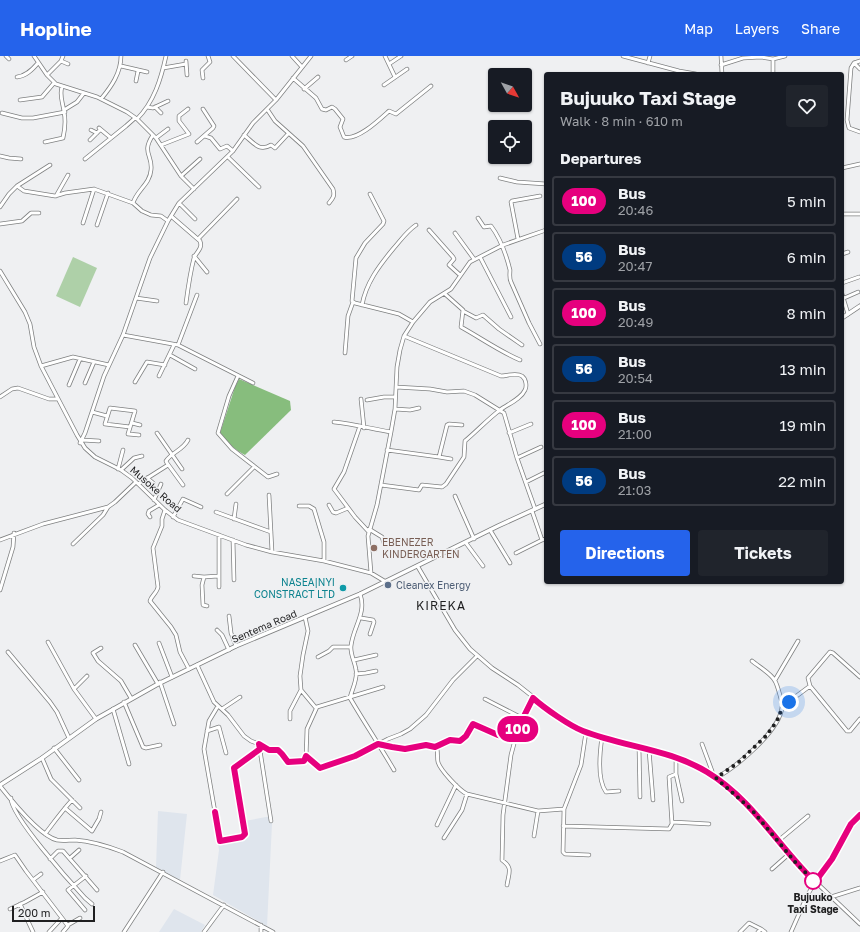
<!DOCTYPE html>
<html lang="en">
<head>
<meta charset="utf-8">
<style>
	:root { --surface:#171b24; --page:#20242c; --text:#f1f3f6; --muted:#9ea1a6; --line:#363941; --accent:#2563eb }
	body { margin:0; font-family:"Golos Text",sans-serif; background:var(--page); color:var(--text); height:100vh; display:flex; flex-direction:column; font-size:15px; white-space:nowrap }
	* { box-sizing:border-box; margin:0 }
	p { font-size:13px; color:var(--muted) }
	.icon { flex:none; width:22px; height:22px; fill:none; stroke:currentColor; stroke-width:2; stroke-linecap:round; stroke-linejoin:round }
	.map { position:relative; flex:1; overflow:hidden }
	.panel { position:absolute; left:544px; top:16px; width:300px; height:512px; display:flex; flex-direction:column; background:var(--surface); border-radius:4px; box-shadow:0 1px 3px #0004 }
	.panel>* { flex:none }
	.badge { padding:0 8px; border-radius:13px; font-size:14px; line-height:26px }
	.needle { width:26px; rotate:130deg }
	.fabs { position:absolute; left:488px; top:12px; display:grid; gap:8px }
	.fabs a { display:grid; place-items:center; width:44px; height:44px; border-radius:4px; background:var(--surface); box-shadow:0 1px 3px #0004; font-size:20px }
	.scale { position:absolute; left:12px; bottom:10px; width:83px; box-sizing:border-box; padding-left:4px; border:2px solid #1f1f20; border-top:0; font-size:11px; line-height:14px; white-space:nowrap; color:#1f1f20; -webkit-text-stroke:3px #eff0f2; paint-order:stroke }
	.you { position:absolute; width:20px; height:20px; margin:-10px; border:3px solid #fff; border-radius:50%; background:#1a73e8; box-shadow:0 0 0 6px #1a73e833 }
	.map>.badge { position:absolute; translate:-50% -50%; box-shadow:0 0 0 2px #fff }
	h2 { padding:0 16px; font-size:15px; line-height:36px }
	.round { display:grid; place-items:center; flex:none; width:42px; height:42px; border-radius:4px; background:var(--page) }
	.overview { display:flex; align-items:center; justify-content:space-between; height:68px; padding:0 16px }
	h1 { font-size:19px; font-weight:700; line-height:30px }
	.cta { display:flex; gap:8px; margin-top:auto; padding:8px 16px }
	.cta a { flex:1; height:46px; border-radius:4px; background:var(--accent); color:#fff; font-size:16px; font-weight:700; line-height:46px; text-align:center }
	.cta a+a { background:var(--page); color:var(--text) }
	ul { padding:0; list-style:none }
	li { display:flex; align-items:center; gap:12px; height:50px; margin:0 8px 6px; padding:0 8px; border:2px solid var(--line); border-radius:4px }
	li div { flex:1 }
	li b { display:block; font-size:15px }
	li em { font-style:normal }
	li .badge { min-width:44px; font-weight:700; text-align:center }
	header { display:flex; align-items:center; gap:24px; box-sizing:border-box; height:56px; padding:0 20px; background:var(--accent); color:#fff }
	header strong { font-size:19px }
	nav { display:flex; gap:22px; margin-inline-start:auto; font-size:14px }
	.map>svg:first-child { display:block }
</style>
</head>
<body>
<header>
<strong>Hopline</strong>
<nav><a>Map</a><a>Layers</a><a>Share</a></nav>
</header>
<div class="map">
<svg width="860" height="876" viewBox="0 0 860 876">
	<rect width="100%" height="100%" fill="#eff0f2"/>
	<path fill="#dfe5ed" d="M158 755 187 758 180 824 156 811Z
		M271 760 272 768 267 870 213 839 219 794 218 787 247 780 245 765Z
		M174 853 205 869 201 876H159Z"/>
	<path fill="#aed0a8" d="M73 201 97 212 80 251 56 240Z"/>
	<path fill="#87bd7d" d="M239 323 290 345 291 354 245 399C235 394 226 386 220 377L235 331Z"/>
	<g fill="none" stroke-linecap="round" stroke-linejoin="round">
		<g stroke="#7f8081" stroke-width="4.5">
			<path id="minor" d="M6 0 9 3
				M34 0 47 19 56 28 97 41 127 56 137 63 156 82 181 120 194 133
				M233 0 276 44
				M292 0 302 11
				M385 0 395 21
				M623 0 679 15 696 18
				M721 0 722 18
				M773 3V18
				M346 4 352 0
				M61 5 68 8
				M186 5 187 19
				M860 5 854 7 851 12 847 64 849 72 860 76
				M648 7 650 0
				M854 7 860 13
				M389 8 401 0
				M721 9 743 2 761 1 773 3 785 0
				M121 10 147 16
				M163 12 186 8
				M47 19 61 5 63 0
				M17 21C26 20 32 14 38 7
				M203 22 202 14 210 6 208 0
				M293 22 316 42 322 53 326 54 332 51 335 53 343 63 340 71 344 81C357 85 379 64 389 55L396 58 431 30
				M136 25 138 15
				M384 29 407 13
				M304 33 318 21
				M101 43C111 31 121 17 121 0
				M20 44 42 41 54 27
				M147 51 153 52 168 45
				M155 51 161 57
				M267 53 275 65 303 90 333 133C335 140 333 142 329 147
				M64 54 77 46 84 37
				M2 57 22 62H33L65 56
				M137 63C154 46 161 23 166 0
				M99 72 111 82
				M91 74 97 77
				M244 79C254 87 259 96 271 89L275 92 288 78
				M205 80 211 82 220 93 227 90 233 95
				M156 82 168 73
				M90 84 100 74
				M45 86 63 82C65 73 66 65 64 56 63 47 59 39 62 31
				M197 86 213 72 214 70 203 53
				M161 89 189 78 179 65V60L188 53
				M0 100 9 102 21 103
				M228 101 259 131
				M85 103 126 70 135 62
				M842 112 860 108
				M181 120 200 103
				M500 122 517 126 546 128
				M17 130 24 135 55 140 65 137 94 133 133 147 142 155 151 159 161 160 168 165
				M370 138 384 165 383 168 365 187 356 202 352 245 355 247 399 258 413 266
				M56 140 68 119
				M133 147C137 134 150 128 151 114 153 99 141 97 153 79
				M179 147 195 163
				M0 151 9 138 17 130 50 109
				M842 158H860
				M171 160 200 185C203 193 196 196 194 202 190 217 188 232 186 247
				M478 162 484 171 491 170C501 183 506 198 510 214 510 218 509 222 511 226L529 267 540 288
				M83 167 94 133
				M0 168 22 165 31 157H39
				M97 169 108 137
				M429 174 453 201 454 203 449 209 460 219
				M455 177 474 203
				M198 183 237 143
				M518 183 511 146 512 145 540 140
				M842 198 848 196
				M194 200 207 216
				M480 201 511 261
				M0 215 25 256 30 268 34 291 41 310 77 379 85 392 95 401 121 414 132 422 165 454 178 464 246 489 272 496 324 505 371 517 386 526
				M842 227 859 221
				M445 238 463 254 461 271C481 282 499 295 520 304
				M842 238 848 258
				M136 242 157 245
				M842 243 858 236
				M362 249C366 227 379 210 393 193 401 184 406 176 416 169
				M463 255 476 262 483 259 499 273 522 289
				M123 279 178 289 253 327
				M178 289 197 239
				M345 297 348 260 353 246
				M170 299 195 313
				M41 310 73 301 109 309
				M159 320 174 289
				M238 320 229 340 218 377 232 393 268 421 277 418
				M135 326 147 306 165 309
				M85 327 94 306
				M69 329 80 303
				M396 331 430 333 447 336 464 335 475 339 504 357 517 402 535 453
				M0 341 12 333 18 332 49 343H58
				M361 343 364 372
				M367 344 384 341H395
				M395 353 410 354 419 352
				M92 356 107 360
				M334 366C354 368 372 373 391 376
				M132 367 140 369
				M360 370 344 416 334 433 355 461 368 475
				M130 371 105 368 110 352 135 355 128 378 139 379
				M157 377 182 413
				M509 377 531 368
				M82 384 99 385
				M80 387 85 377 104 320 123 279 150 202 168 165 179 147 233 95 253 67 276 44 311 0
				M387 394 439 401 447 369 449 368 462 369
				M439 401 451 403
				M517 402 541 391
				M118 413 123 394
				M121 414 134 402 142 400
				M147 422 153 427
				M526 426 546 416
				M138 428 168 409
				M183 429 167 407 166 405C172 396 183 394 188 384
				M381 429 419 434 422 429 442 431 446 428 464 401 465 385C477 375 488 363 500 354 508 348 521 343 525 334 527 330 526 323 522 320 516 316 507 320 501 320L404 280
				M227 438 254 411
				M269 439 272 496
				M455 440 474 483
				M154 444 161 428
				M329 449 333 456 336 457 348 452
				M299 450H309L314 453 324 486V505
				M165 454 162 463V470L153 492 158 531C157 537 151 540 150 545L171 571 176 579 180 596 189 613
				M532 455 542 484 546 483
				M216 456 271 476
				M150 461 148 458 149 455 159 449
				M173 461 183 443 201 451
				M234 463 236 448
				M369 473 382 481 384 487
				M490 474 510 507
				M0 484 43 468 108 451 115 446 136 426
				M233 484 234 524
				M466 487 483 510
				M73 488 103 459 108 451
				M516 497 542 484
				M418 511 455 574 470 593 492 612 518 629 551 655 583 675 631 689 670 699 701 712 716 722 752 754 802 813 860 868
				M371 517 368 480 377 449 391 376 395 353 397 311 400 294 404 280 413 266 430 246 451 233 470 206 503 189 546 174
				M194 520 204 521
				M219 531V479
				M0 534 13 491 14 477
				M360 538C367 557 353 571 351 590 350 598 355 606 356 614 358 623 352 633 350 642 364 666 380 690 394 714
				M207 550 203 549 202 529 204 521 218 520
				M229 560 231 577 236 590
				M361 562 373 564 374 566 370 578
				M217 574 222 579 229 594
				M48 586 74 633 96 663
				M159 587 172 621
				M135 589 158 628
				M101 592 93 597 98 605 121 625 131 642
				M8 596 50 646 57 656 69 682
				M318 601 329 595 333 591H350
				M354 604 376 599
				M197 609 214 646 228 659 244 680 251 685 259 688 271 765
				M356 618 366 617 376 615
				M775 624 798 585
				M160 626 174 668
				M810 630 847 675H850L860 663
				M74 633 87 620
				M301 634 316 652
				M485 643 522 662
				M124 646 143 691 146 692 160 689
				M218 650 209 665 204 693 220 785 242 781 245 778 234 712 260 693
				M783 650 810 630 808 622 830 596 833 597 860 621
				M113 653 129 708
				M222 653 240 641
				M290 663V655L301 634 300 620 303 599 308 575 305 561
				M207 675 219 671 226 697
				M586 676 581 709 564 753 563 796 565 798 589 799
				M602 681C600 695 597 724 606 736L619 735
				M259 688 269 694H277L282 698 288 707 304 705 306 702 307 673 317 651 383 631
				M379 688C387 690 395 692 403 693 415 693 428 684 437 693 438 698 437 702 438 706 440 714 460 735 467 738L538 755 564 753
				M702 688 712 715V719
				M435 691 450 684 460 685 463 684 473 668 498 679 515 682
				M639 691 640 741
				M54 692 79 724
				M649 694 653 744
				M306 700 318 711 323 712 355 700 388 683 401 678 410 673 426 659 453 624 477 600
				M676 701V718L682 745
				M42 702 51 723 80 752
				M716 722C736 711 780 675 782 651 783 648 777 628 775 625 772 618 758 610 752 605
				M0 730C11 744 40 780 57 784 63 785 69 784 75 784 89 785 110 791 123 796L273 876
				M11 742C10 759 71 827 85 842L92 848
				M65 752 92 775 99 763 101 756
				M672 766 709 768
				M437 769 456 729
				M563 770 669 773 672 768 669 721 676 718
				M45 778C54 766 62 755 72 744
				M534 780 538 755
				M444 782 462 754 467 738
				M778 785 808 760
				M70 802 79 794
				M50 803 58 795H63L97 834
				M0 805 15 799 26 815 62 862 49 876
				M772 813 789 798
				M33 824 41 818
				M507 829C509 816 513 812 502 804L503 759 511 699 519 669 533 642
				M831 841 860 832
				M20 848 33 876
				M10 853 25 846 43 836
				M85 854 68 834 86 820
				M62 862 68 870 63 876
				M68 869 80 862
				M261 869V876
				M124 876 163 816
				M204 876 224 849
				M740 876 749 867 761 873
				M758 876 761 873 765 876
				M791 876 807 840 815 826 832 803 851 768 860 759"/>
		</g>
		<g stroke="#7f8081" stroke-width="5">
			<path id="major" d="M842 262 860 250
				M0 729 42 702 96 663 158 628 236 590 360 538 498 470 546 448"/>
		</g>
		<use href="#minor" stroke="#fff" stroke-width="3"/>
		<use href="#major" stroke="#fff" stroke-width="3.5"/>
	</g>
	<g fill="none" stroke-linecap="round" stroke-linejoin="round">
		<g stroke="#fff" stroke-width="9">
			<path id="line" d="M215 756 220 785 242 781 245 778 234 712 260 693 259 688 269 694H278L282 698 288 706 304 705 306 700 320 712 355 700 378 688 392 691 405 693 426 689 435 691 450 684 460 685 466 680 473 668 498 679 515 682 519 670 533 642C544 652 570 670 583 675 624 691 669 693 707 716 752 743 778 790 815 826L832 803 851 768 860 759"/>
		</g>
		<use href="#line" stroke="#e6007e" stroke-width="6"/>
		<path stroke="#1f1f20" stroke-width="4" stroke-dasharray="0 7.2" d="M789 646 783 650 777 665 766 680 739 706 716 722 752 754 796 807 815 826 813 825"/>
	</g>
	<circle fill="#8d6e63" stroke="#eff0f2" stroke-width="1.5" cx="374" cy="492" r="4"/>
	<circle fill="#5c6f8a" stroke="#eff0f2" stroke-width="1.5" cx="388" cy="529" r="4"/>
	<circle fill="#0f9aa8" stroke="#eff0f2" stroke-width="1.5" cx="343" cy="532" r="4"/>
	<circle fill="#fff" stroke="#e6007e" stroke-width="2" cx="813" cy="825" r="8"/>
	<g text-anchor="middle" stroke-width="3" stroke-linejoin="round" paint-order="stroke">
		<g font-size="10" fill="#1f1f20" stroke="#eff0f2">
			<text transform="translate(156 433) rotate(41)" y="4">Musoke Road</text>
			<text transform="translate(264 570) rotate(-23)" y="4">Sentema Road</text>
		</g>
		<g font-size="10" fill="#785e54" stroke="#eff0f2" text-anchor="start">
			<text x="382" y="490">EBENEZER<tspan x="382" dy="12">KINDERGARTEN</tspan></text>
		</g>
		<g font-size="10" fill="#0d838f" stroke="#eff0f2" text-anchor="end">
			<text x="335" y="530">NASEA|NYI<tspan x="335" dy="12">CONSTRACT LTD</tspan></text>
		</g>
		<g font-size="10" fill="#4e5e75" stroke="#eff0f2" text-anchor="start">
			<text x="396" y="533">Cleanex Energy</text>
		</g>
		<g font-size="10" font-weight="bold" fill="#1f1f20" stroke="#eff0f2">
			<text x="813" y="845">Bujuuko<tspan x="813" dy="12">Taxi Stage</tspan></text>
		</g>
		<g font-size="12" letter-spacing="1" fill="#1f1f20" stroke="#eff0f2">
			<text x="441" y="554">KIREKA</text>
		</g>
	</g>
</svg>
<div class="fabs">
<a><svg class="needle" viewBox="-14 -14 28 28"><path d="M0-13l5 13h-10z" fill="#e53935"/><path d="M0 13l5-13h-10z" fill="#9ea1a6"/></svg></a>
<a><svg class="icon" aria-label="locate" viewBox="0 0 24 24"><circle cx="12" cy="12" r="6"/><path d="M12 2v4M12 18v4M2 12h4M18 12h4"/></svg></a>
</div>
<div class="scale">200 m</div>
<div class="you" style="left:789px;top:646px"></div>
<b class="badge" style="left:518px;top:673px;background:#e6007e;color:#fff">100</b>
<section class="panel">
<div class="overview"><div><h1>Bujuuko Taxi Stage</h1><p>Walk · 8 min · 610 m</p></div><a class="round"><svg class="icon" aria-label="heart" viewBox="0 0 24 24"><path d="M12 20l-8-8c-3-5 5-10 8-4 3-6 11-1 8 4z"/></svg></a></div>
<h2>Departures</h2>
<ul>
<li><span class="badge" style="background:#e6007e;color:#fff">100</span><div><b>Bus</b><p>20:46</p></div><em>5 min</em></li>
<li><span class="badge" style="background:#003b80;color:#fff">56</span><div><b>Bus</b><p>20:47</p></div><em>6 min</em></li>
<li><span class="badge" style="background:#e6007e;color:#fff">100</span><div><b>Bus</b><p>20:49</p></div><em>8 min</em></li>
<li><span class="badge" style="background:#003b80;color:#fff">56</span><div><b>Bus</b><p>20:54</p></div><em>13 min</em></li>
<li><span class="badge" style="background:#e6007e;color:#fff">100</span><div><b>Bus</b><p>21:00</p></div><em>19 min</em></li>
<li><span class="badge" style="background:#003b80;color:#fff">56</span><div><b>Bus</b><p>21:03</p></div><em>22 min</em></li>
</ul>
<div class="cta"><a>Directions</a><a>Tickets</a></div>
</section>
</div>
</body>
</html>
